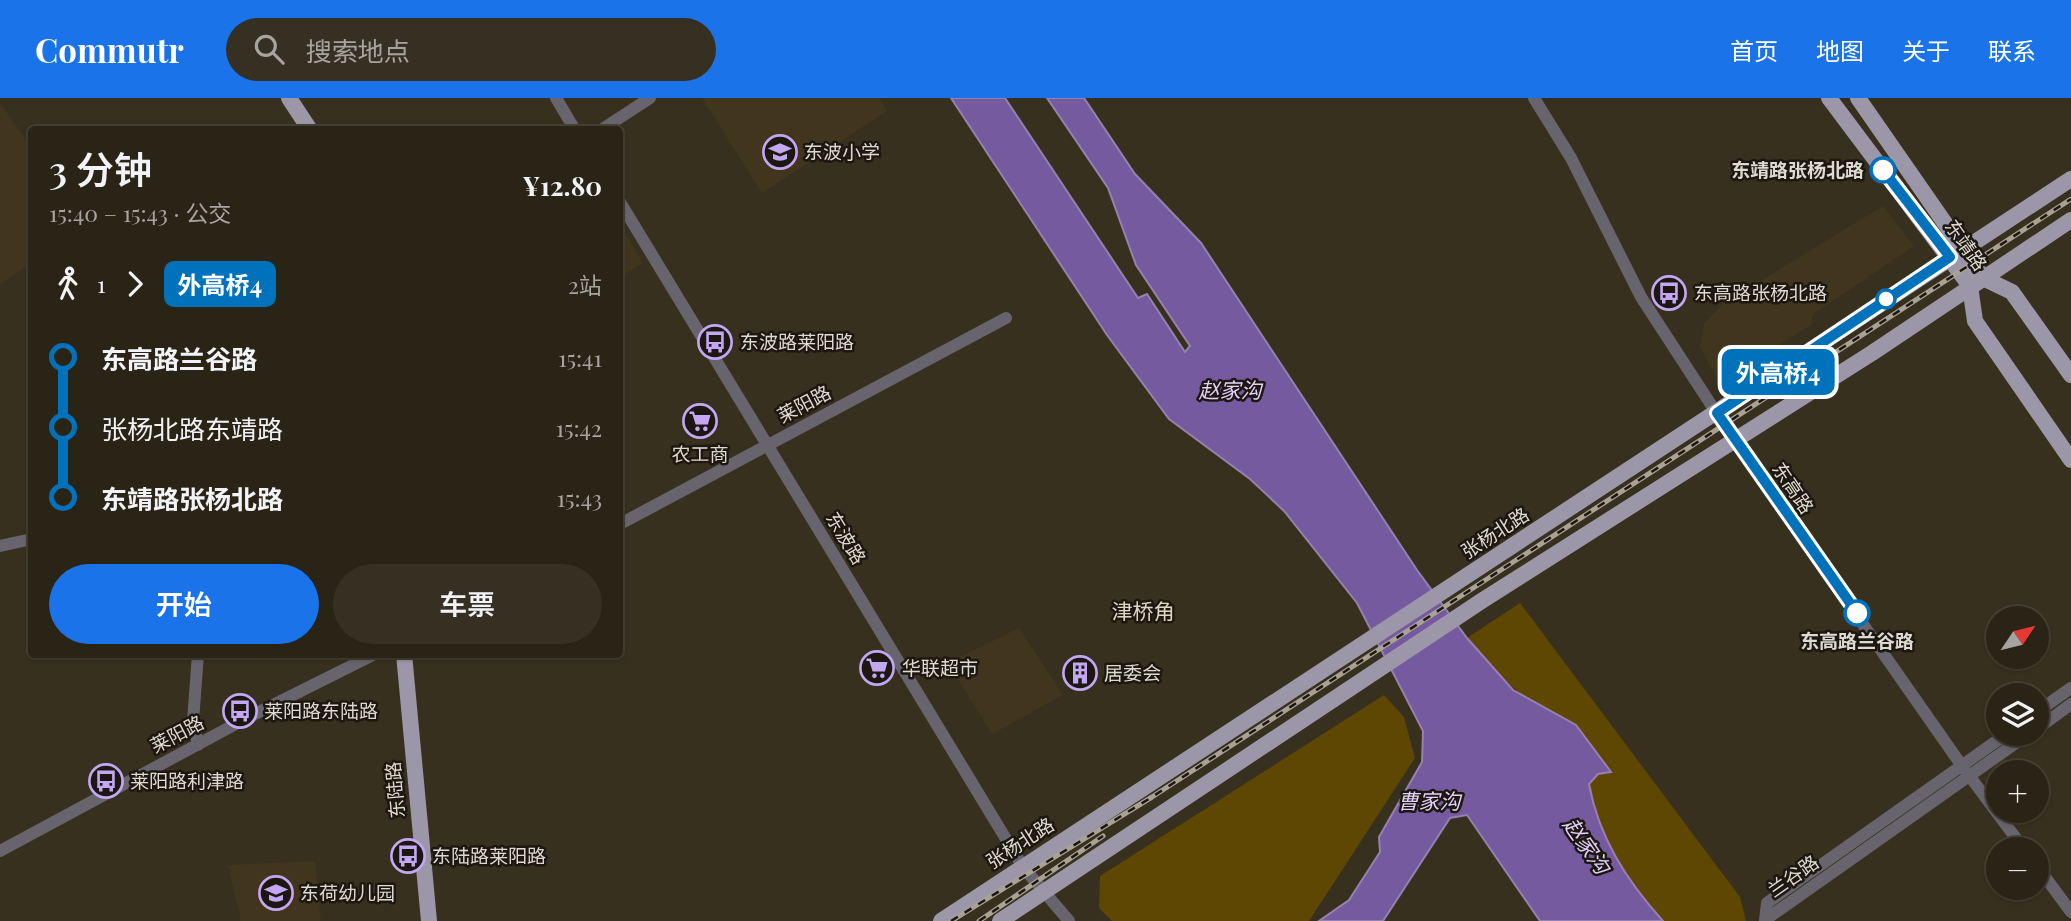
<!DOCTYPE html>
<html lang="zh">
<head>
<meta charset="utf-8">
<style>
	:root { --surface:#2a2416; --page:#363023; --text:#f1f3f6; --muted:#a5a4a1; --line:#464135; --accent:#1a73e8 }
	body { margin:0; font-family:"Playfair Display","Noto Sans SC",serif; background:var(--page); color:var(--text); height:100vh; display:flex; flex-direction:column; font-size:26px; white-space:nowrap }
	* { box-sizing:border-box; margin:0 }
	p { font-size:23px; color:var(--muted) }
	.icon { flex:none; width:38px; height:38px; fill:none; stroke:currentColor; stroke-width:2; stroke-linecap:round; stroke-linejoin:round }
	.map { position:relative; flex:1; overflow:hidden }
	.drawer { position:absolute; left:28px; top:28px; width:595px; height:532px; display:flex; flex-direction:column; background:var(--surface); border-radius:7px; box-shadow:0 2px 5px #0004,0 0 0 2px var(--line) }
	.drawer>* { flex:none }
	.badge { padding:0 14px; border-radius:10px; font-size:24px; line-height:46px }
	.needle { width:46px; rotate:55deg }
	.fabs { position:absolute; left:1986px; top:508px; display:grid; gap:14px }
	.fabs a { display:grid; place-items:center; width:63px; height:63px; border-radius:50%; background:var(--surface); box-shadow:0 2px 5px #0004,0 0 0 2px var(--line); font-size:35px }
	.map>.badge { position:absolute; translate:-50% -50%; box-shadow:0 0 0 4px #fff }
	.legs { display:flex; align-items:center; gap:10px; height:77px; padding:0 21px; font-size:23px }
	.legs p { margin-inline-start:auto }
	.overview { display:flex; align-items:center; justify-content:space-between; height:119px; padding:0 21px }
	h1 { font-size:38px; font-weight:600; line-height:52px }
	.action { display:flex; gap:14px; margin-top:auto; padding:14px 21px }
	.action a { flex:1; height:80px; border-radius:42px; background:var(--accent); color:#fff; font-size:28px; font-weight:600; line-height:80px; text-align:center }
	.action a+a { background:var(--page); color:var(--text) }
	ul { padding:0 21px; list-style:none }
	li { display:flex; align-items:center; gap:24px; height:70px; font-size:26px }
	li i { display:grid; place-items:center; width:10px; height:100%; margin:0 9px; background:currentColor }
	li i::after { content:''; width:18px; height:18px; margin:-9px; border:5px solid; border-radius:50%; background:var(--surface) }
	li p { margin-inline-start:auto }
	li:first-child i { background:linear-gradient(#0000 50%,currentColor 0) }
	li:last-child i { background:linear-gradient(currentColor 50%,#0000 0) }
	header { display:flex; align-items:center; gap:42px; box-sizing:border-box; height:98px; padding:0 35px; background:var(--accent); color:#fff }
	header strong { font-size:33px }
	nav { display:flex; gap:38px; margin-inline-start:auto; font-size:24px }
	.search { width:490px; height:63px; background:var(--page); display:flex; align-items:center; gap:18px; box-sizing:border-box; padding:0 24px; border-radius:38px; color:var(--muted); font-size:26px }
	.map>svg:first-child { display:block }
</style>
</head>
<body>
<header>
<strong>Commutr</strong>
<div class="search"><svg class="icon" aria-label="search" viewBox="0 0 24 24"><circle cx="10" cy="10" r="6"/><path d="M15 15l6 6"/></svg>搜索地点</div>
<nav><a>首页</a><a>地图</a><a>关于</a><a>联系</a></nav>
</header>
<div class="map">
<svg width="2071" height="823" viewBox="0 0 2071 823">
	<rect width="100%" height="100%" fill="#38301e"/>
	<path fill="#41361d" d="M702 0H879L887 13 762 95Z
		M0 5 32 50 31 165 0 186Z
		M1883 108 1914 148 1813 216 1811 227 1719 284 1700 249 1704 226 1723 206Z
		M620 126 643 165 620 179Z
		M1019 530 1063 597 992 636 948 565Z
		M315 763 321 823H241L228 767Z"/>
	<path fill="#5e4603" d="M1520 505 1740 799 1746 823H1663C1627 783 1599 740 1589 686L1598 676 1610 674C1562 630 1507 591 1467 540Z
		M1384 597 1404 619 1415 660 1309 823H1112L1099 810 1100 778Z"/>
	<path fill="#765aa0" stroke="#9680ae" stroke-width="2" d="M951 0H1005L1138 200 1147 196 1185 254 1190 248 1136 167 1108 90 1047 0H1084L1135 76 1201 145 1417 472 1467 540 1513 592 1576 627 1611 674 1598 676 1589 686C1599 740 1627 783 1663 823H1540L1467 717 1450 720 1383 823H1319L1349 802 1380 754 1379 739 1422 664 1423 633 1357 505 1284 413 1250 381 1169 321 1107 237Z"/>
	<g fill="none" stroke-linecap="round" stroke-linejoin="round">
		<path stroke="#67646d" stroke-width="12" d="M556 0 575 32
			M1534 0 1571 60 1641 199 1734 342 1962 668 2024 751
			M601 32 650 0
			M620 104 1023 769 1069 823
			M620 426 1006 220
			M0 448 32 441
			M198 556 193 623 198 647
			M2037 614 2071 590
			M2037 631 2071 606
			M0 753 245 621 375 556
			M2037 768 2071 814
			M1765 822 2030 635
			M1765 822 1767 805 2008 635"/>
		<path stroke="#9c97a8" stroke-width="16" d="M289 0 310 32
			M1829 0 1970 188 1975 223 2071 362
			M1858 0 1983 180 2012 194 2071 277
			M404 556 429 823
			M941 823 2071 81
			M1000 823 1483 502 1872 255 2071 122"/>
		<g stroke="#a8a295" stroke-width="5">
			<path id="rail" d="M951 823 1152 699 2071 101
				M979 823 1103 738"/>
		</g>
		<use href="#rail" stroke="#1c1811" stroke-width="2.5" stroke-dasharray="8" stroke-linecap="butt"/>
	</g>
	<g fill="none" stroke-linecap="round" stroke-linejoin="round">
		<g stroke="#fff" stroke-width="16">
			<path id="line-1" d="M1857 515 1717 315 1950 159 1883 72"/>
		</g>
		<use href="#line-1" stroke="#0072bc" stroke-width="10"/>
	</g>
	<defs>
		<g id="school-ring" transform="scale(1.75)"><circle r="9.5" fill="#1c1811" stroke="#c3a7f2" stroke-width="1.5"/><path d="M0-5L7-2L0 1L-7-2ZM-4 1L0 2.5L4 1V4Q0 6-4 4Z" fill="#c3a7f2"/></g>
		<g id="bus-ring" transform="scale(1.75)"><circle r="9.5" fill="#1c1811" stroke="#c3a7f2" stroke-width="1.5"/><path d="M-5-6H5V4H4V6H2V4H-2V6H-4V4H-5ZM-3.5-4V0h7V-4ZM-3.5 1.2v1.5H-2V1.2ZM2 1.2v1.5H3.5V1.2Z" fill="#c3a7f2"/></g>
		<g id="supermarket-ring" transform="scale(1.75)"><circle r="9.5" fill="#1c1811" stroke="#c3a7f2" stroke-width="1.5"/><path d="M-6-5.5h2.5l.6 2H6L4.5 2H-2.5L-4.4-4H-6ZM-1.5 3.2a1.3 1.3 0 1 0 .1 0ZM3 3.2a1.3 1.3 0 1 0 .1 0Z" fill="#c3a7f2"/></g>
		<g id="building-ring" transform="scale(1.75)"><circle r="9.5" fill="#1c1811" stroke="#c3a7f2" stroke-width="1.5"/><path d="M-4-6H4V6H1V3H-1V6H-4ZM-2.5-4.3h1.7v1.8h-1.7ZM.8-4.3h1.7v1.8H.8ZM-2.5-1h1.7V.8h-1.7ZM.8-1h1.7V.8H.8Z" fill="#c3a7f2"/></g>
	</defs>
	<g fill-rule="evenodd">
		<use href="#school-ring" x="780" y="54"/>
		<use href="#bus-ring" x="1669" y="195"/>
		<use href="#bus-ring" x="715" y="244"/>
		<use href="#supermarket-ring" x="700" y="323"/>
		<use href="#supermarket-ring" x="877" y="570"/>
		<use href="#building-ring" x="1080" y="575"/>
		<use href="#bus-ring" x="240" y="613"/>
		<use href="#bus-ring" x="106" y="683"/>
		<use href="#bus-ring" x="408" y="758"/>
		<use href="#school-ring" x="276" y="795"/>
	</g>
	<g fill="#fff" stroke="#0072bc" stroke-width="3.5">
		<circle cx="1883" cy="72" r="12"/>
		<circle cx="1886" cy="201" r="9"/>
		<circle cx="1857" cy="515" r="12"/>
	</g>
	<g text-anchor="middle" stroke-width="5" stroke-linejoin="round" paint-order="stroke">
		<g font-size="19" fill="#dfdacf" stroke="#1c1811" text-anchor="start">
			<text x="804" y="61">东波小学</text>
			<text x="1694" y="202">东高路张杨北路</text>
			<text x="740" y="251">东波路莱阳路</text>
			<text x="700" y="363" text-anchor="middle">农工商</text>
			<text x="902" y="577">华联超市</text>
			<text x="1104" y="582">居委会</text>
			<text x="264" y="620">莱阳路东陆路</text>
			<text x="130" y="690">莱阳路利津路</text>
			<text x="432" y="765">东陆路莱阳路</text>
			<text x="300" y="802">东荷幼儿园</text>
		</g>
		<g font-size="19" font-weight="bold" fill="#dfdacf" stroke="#1c1811" text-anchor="end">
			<text x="1864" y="79">东靖路张杨北路</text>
			<text x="1857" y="550" text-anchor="middle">东高路兰谷路</text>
		</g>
		<g font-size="19" fill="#dfdacf" stroke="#1c1811">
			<text transform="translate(1966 147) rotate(55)" y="7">东靖路</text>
			<text transform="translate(804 306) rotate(-28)" y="7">莱阳路</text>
			<text transform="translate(1793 390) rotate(56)" y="7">东高路</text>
			<text transform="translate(1495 435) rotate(-33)" y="7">张杨北路</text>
			<text transform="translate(846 440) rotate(59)" y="7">东波路</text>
			<text transform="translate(177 636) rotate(-28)" y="7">莱阳路</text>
			<text transform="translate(395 692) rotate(-95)" y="7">东陆路</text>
			<text transform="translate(1020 745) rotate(-33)" y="7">张杨北路</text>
			<text transform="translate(1793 778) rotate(-35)" y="7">兰谷路</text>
		</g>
		<g font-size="21" font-style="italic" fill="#dfd1f9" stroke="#1c1811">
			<text x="1230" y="300">赵家沟</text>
			<text x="1429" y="711">曹家沟</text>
			<text transform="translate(1586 748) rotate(55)" y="7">赵家沟</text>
		</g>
		<g font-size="21" fill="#e0d6c0" stroke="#1c1811">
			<text x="1143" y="521">津桥角</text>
		</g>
	</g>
</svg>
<div class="fabs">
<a><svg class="needle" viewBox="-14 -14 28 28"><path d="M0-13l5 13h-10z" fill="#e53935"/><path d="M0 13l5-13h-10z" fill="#a5a4a1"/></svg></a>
<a><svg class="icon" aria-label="layers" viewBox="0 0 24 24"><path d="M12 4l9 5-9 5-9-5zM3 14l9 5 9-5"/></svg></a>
<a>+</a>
<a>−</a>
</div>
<b class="badge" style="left:1778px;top:274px;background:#0072bc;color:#fff">外高桥4</b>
<section class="drawer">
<div class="overview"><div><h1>3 分钟</h1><p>15:40 – 15:43 · 公交</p></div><b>¥12.80</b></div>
<div class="legs"><svg class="icon" aria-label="walk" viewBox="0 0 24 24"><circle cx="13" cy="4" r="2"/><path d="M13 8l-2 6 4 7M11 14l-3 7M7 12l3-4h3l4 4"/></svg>1<svg class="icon" aria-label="forward" viewBox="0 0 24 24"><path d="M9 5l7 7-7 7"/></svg><b class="badge" style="background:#0072bc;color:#fff">外高桥4</b><p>2站</p></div>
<ul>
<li><i style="color:#0072bc"></i><b>东高路兰谷路</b><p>15:41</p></li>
<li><i style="color:#0072bc"></i><span>张杨北路东靖路</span><p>15:42</p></li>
<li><i style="color:#0072bc"></i><b>东靖路张杨北路</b><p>15:43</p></li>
</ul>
<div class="action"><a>开始</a><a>车票</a></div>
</section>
</div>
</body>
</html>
